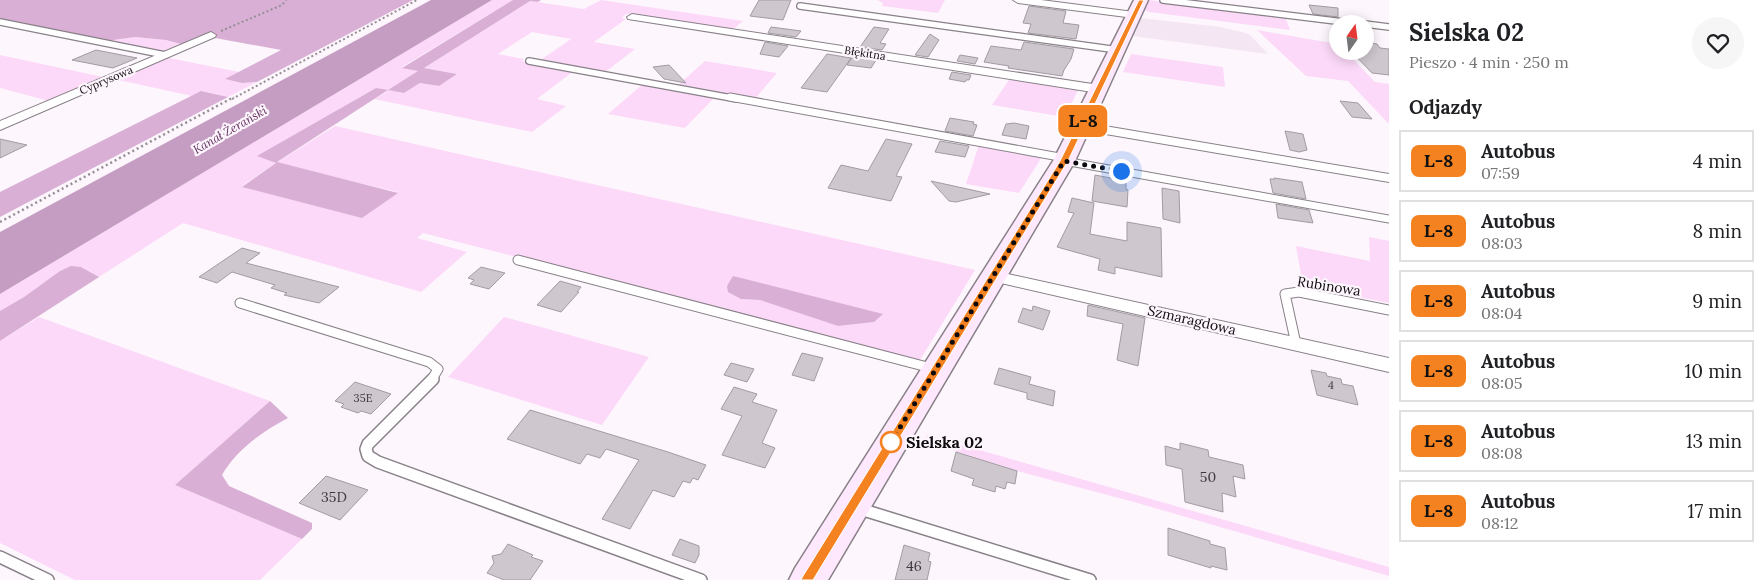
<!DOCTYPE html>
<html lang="pl">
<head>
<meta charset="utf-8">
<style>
	:root { --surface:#fff; --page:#f6f6f6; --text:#202124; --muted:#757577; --line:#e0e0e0 }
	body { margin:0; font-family:Lora,serif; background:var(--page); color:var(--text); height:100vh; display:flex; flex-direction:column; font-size:19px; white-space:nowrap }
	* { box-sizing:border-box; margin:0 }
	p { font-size:16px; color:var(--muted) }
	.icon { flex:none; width:28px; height:28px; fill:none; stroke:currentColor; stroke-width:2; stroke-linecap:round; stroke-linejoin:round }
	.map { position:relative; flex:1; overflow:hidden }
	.sheet { display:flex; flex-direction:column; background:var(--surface); width:375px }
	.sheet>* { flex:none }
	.badge { padding:0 10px; border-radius:8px; font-size:18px; line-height:32px }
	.needle { width:32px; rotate:14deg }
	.fabs { position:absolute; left:1329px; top:15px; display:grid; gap:10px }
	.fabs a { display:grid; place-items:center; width:45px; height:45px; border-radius:50%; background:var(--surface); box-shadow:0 2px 12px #0003; font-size:25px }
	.you { position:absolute; width:25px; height:25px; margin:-12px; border:4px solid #fff; border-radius:50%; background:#1a73e8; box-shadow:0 0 0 8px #1a73e833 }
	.map>.badge { position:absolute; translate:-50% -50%; box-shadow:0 0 0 2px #fff }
	h2 { padding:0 20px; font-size:19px; line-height:45px }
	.round { display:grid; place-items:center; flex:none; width:52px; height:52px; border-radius:26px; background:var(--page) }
	.headline { display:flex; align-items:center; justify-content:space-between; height:85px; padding:0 20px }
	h1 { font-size:24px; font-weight:800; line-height:38px }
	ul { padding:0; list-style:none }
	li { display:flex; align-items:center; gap:15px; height:62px; margin:0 10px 8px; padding:0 10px; border:2px solid var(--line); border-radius:0px }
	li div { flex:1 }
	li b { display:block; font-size:19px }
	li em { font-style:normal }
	li .badge { min-width:55px; font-weight:700; text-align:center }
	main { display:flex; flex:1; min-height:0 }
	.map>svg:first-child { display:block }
</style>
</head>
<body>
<main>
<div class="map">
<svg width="1389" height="580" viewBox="0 0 1389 580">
	<rect width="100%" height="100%" fill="#fef6fd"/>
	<path fill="#f5e6f3" d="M1140 18 1221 27 1242 32 1250 35 1268 54 1133 36Z"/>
	<path fill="#fcd9f9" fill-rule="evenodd" d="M492 0H513L402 67 419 71 389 90 404 93 420 83 439 86 457 74 424 68 530 1 584 9 601 0 743 21 732 30 626 14 622 18 626 19 594 42 635 49 604 73 539 61 571 39 532 32 498 54 524 59 522 61 575 70 537 99 566 106 532 132 374 99 388 91 376 88 258 156 276 163 335 126 975 270 920 360 423 233 417 238 467 252 421 292 183 223 99 277 81 267 60 271 24 297 0 311V294ZM276 163 397 192V193L242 186ZM733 276 874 322 838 326 760 300 741 299Z
		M877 0H945L938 13 882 6 883 3Z
		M1148 0 1285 16 1290 30 1149 12 1144 10Z
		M1257 30 1337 44 1338 51H1345L1375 82 1389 84V124L1348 81 1306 76Z
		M135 37 166 40 181 44 163 52 106 41Z
		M1131 54 1223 67 1225 87 1123 72Z
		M0 55 103 77 49 101 0 88Z
		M164 57 239 72 226 79 242 83 257 82 228 97 202 91 192 96 114 79Z
		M705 61 777 73 754 100 677 86Z
		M1011 77 1079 88 1065 117 992 105Z
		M642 85 714 98 685 128 608 114Z
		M979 145 1042 157 1019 193 966 184Z
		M1369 237 1389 241V303L1303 286 1296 246 1370 261Z
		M39 317 270 401 175 485 302 539 260 580H75L0 543V341Z
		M504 317 649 357 602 425 448 377Z
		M927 435 1389 567V576L1134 502 1017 471 925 441Z"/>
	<path fill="#d9afd5" d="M0 0H413L257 82 242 83 225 79 281 50 204 36 181 44 166 40 135 37 106 41 0 20Z
		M513 0H541L538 2 530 1 424 68 457 74 439 86 420 83 404 93 388 90 277 162 398 193 362 218 242 187 276 163 257 156 376 88 388 90 418 71 402 68Z
		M201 91 228 97 0 217V192Z
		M71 266 81 267 99 277 0 341V311L24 297 60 271Z
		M733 276 883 314 874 322 838 326 760 300 741 299 728 292 727 286Z
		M270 401 288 418C263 431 236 450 222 475L229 486 312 523V529L302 539 175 485Z"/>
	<path fill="#c69dc2" d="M431 0H492L0 294V232Z"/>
	<path fill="#cfc7ce" stroke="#a39ba2" d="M759 0H791L783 20 750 16Z
		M1309 5 1338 8V17L1313 14Z
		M1029 6 1066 11 1063 23 1079 25 1076 39 1028 33 1031 24 1023 23Z
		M771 27 801 31 796 37 768 33Z
		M874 27 889 29 880 43 886 44 882 50 860 47Z
		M930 34 939 40 928 57 915 55Z
		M765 42 788 46 779 57 760 54Z
		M1024 42 1074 49 1071 59 1064 70 1062 76 1008 68 1009 66 984 62 991 46 1021 50Z
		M1365 42 1377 44 1380 48 1389 49V75L1372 73 1351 51H1365Z
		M96 50 137 58 113 68 72 60Z
		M827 54 851 58 827 92 801 88Z
		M960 55 978 58 975 64 957 61Z
		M853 56 876 60 871 68 847 65Z
		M669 65 686 83 664 79 653 67Z
		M952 72 971 75 969 80H966L965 82 949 79Z
		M1340 101 1358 103 1372 119 1352 117Z
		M950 118 974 122 973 124 977 125 973 136 945 131Z
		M1014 123 1029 126 1026 139 1002 135 1006 124Z
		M1285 131 1303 134 1307 150 1299 152 1290 150Z
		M0 139 27 145 0 158Z
		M886 139 912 144 896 176 902 177 891 201 828 188 841 165 868 171Z
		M940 141 969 146 965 157 935 152Z
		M1095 175 1126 181V189L1128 190 1127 207 1092 201Z
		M1274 178 1302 182 1306 199 1273 193 1270 179H1275Z
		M931 181 990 194 956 202 949 201Z
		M1162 188 1179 191 1180 223 1163 219Z
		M1072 198 1094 203 1090 234 1127 241V222L1161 228 1162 277 1115 267V274L1098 270 1100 259 1057 247 1074 213 1068 212Z
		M1276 204 1309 210 1313 223 1278 218Z
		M242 248 260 253 246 263 339 287 319 303 284 295 287 293 271 288 275 285 232 272 217 283 199 277Z
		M481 267 505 273 489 289 470 284 474 280 468 278Z
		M560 281 581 287 577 292H579L561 312 537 305Z
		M1088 305 1145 318 1138 366 1117 360 1123 324 1087 316Z
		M1033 306 1050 311 1043 330 1018 322 1023 308 1032 311Z
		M802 353 823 358 814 381 792 375Z
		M731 363 754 369 747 382 724 375Z
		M999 368 1031 377 1029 384 1055 391 1053 406 1027 399V393L994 384Z
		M1311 370 1326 373 1327 376 1341 379 1342 384 1353 386 1358 405 1317 395Z
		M355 382 391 394 371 414 361 411 358 413 341 407 344 404 335 401Z
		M734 387 757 394 752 402 777 410 762 443 775 448 765 468 722 455 742 416 721 409Z
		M530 410 668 452 706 465 698 480 693 478 690 483 683 481 674 497 653 490 630 529 602 519 639 460 606 449 600 458 587 454 580 464 507 439Z
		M1180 443 1208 450 1209 457 1243 465 1245 479 1233 476 1236 497 1222 493 1223 512 1185 502 1182 469 1166 465 1165 446 1180 450Z
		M956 452 1017 471 1015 484 1007 482 1005 489 996 486 995 492 972 485 974 479 951 471Z
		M326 476 368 490 340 520 299 503Z
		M1168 528 1210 541V544L1225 548 1227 570 1211 566V568L1168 555Z
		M680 539 699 546V555L695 563 672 555Z
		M508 544 533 555 531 557 543 561 530 580H504L487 573 494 563 492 556 501 554Z
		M904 545 930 553 928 561 931 562 927 580H895Z"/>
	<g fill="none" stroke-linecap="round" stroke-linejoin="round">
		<g stroke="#888187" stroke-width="8">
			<path id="lane-far3" d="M1163 0 1360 24
				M800 6 1118 50
				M0 22 165 55
				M1365 24 1389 27
				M529 61 737 99"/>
		</g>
		<g stroke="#888187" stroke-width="9">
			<path id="lane-far2" d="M730 97 1065 158
				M1064 161 1389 219"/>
		</g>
		<g stroke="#888187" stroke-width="11">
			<path id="lane-far1" d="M518 260 935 369
				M240 303 429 362 438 369 431 381
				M1296 344 1285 294 1299 292 1389 310"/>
		</g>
		<g stroke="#888187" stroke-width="14">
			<path id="lane" d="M433 379 368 444 366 449 368 456 378 462 701 580
				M857 508 1090 580
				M0 557 48 580"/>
		</g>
		<g stroke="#888187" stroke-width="2">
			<path id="street" d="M1013 0H1041L1134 12 1139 15 1134 18 1018 3Z
				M632 14 1099 85 1105 89 1099 93 628 19 627 17Z
				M211 32 216 35 215 37 0 130V121Z
				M1081 122 1389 174V182L1076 129 1074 126Z
				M994 271 1389 358V372L988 280 985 276 988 272Z"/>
		</g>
		<g stroke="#888187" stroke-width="3">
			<path id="secondary" d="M1134 0H1148L1075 161 828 580H789L795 568 1053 161Z"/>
		</g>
		<path stroke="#958f95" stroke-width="2" stroke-dasharray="2 2.5" stroke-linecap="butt" d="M221 31 282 5 286 0
			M232 99 417 0"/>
		<path stroke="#958f95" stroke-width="2.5" stroke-dasharray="2 3" stroke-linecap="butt" d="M0 222 234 97"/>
		<use href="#lane-far3" stroke="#fff" stroke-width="5.5"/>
		<use href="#lane-far2" stroke="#fff" stroke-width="7"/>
		<use href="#lane-far1" stroke="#fff" stroke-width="9"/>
		<use href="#lane" stroke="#fff" stroke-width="11"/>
		<use href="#street" fill="#fff" fill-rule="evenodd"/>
		<use href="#secondary" fill="#fee8fd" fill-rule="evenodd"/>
	</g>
	<path fill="#f58220" stroke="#fff" d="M1139 0H1144L1068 161 813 580H801L803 576 1060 161Z"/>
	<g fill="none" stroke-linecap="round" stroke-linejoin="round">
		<path stroke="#0d0a0d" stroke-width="5" stroke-dasharray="0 9" d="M891 442 1064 161 1121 171"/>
	</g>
	<circle fill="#fff" stroke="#f58220" stroke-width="2.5" cx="891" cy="442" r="10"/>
	<g text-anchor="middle" stroke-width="4.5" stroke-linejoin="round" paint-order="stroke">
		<g font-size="11" fill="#0d0a0d" stroke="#fef6fd">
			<text transform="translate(865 53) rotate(9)" y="4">Błękitna</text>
			<text transform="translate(106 80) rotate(-23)" y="4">Cyprysowa</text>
		</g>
		<g font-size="11" fill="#3e393d">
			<text x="1331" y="389">4</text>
			<text x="363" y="402">35E</text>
		</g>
		<g font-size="12" font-style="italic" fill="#653262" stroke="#fef6fd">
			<text transform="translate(230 130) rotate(-30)" y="4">Kanał Żerański</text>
		</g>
		<g font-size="14" fill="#0d0a0d" stroke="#fef6fd">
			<text transform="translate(1329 286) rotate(9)" y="5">Rubinowa</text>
			<text transform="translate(1192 320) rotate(13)" y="5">Szmaragdowa</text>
		</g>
		<g font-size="14" fill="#3e393d">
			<text x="1208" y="482">50</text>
			<text x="334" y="502">35D</text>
			<text x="914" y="571">46</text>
		</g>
		<g font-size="16" font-weight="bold" fill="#0d0a0d" stroke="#fef6fd" text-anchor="start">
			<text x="906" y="448">Sielska 02</text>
		</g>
	</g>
</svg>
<div class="fabs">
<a><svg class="needle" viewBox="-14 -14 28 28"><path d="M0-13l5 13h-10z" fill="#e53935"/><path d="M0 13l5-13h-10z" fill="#757577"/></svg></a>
</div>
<div class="you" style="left:1121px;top:171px"></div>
<b class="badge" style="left:1083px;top:121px;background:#f58220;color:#111">L-8</b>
</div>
<section class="sheet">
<div class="headline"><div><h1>Sielska 02</h1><p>Pieszo · 4 min · 250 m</p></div><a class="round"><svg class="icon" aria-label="heart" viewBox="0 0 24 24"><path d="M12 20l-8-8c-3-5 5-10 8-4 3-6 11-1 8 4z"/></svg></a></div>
<h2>Odjazdy</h2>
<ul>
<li><span class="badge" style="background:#f58220;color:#111">L-8</span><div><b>Autobus</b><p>07:59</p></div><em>4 min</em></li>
<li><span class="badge" style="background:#f58220;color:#111">L-8</span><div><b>Autobus</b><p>08:03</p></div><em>8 min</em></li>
<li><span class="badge" style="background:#f58220;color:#111">L-8</span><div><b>Autobus</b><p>08:04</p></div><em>9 min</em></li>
<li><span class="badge" style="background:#f58220;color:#111">L-8</span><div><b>Autobus</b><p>08:05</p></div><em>10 min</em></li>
<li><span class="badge" style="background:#f58220;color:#111">L-8</span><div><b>Autobus</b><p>08:08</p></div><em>13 min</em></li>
<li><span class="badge" style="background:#f58220;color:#111">L-8</span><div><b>Autobus</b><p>08:12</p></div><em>17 min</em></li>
</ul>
</section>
</main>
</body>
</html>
